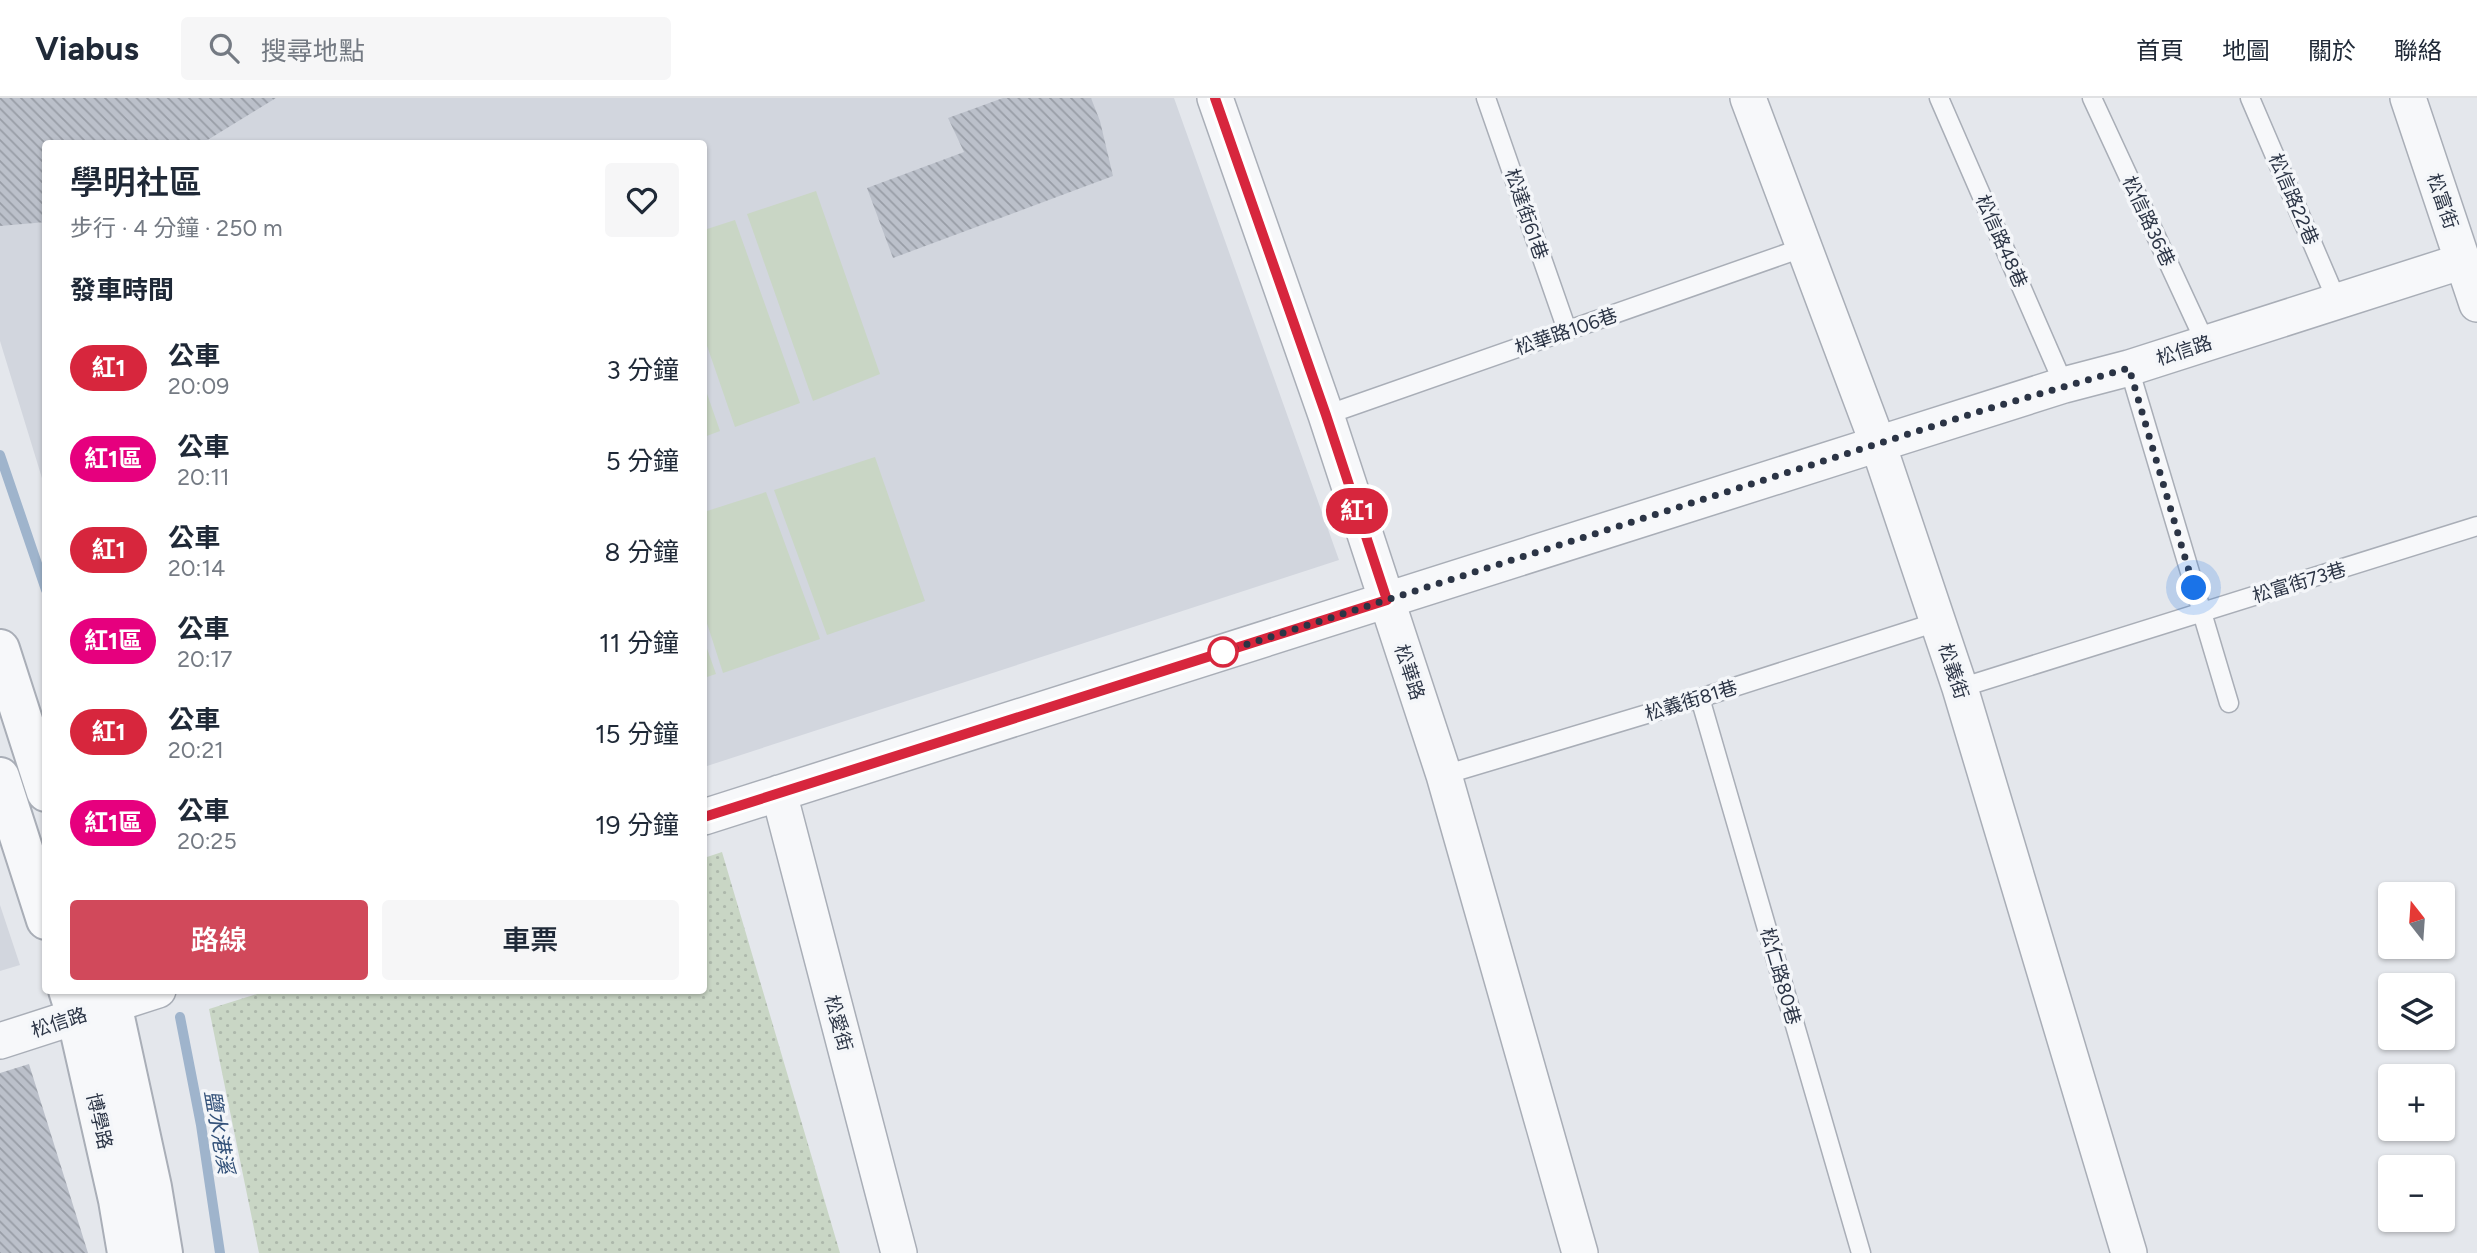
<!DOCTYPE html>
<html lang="zh-TW">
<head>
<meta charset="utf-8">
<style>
	:root { --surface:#fff; --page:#f6f6f7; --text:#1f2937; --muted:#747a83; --line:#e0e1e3; --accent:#d1495b }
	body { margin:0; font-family:Figtree,"Noto Sans TC",sans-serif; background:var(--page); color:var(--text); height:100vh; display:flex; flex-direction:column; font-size:26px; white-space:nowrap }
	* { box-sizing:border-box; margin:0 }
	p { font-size:23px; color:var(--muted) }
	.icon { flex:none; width:38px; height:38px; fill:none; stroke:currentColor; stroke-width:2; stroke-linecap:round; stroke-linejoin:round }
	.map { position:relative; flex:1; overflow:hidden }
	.panel { position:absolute; left:42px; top:42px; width:665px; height:854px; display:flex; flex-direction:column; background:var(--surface); border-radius:7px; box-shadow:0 2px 5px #0004 }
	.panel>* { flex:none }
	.badge { padding:0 14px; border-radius:23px; font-size:24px; line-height:46px }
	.needle { width:46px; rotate:343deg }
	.buttons { position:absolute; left:2378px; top:784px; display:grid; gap:14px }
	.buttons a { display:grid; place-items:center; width:77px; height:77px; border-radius:7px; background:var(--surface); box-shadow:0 2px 5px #0004; font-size:35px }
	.you { position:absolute; width:35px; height:35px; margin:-18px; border:5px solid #fff; border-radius:50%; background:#1a73e8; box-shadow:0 0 0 10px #1a73e833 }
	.map>.badge { position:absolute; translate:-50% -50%; box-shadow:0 0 0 4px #fff }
	h2 { padding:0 28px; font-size:26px; line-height:63px }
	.round { display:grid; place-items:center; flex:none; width:74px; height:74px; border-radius:7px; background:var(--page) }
	.headline { display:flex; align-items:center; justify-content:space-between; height:119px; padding:0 28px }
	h1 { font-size:33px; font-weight:600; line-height:52px }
	.cta { display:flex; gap:14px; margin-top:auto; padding:14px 28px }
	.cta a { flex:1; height:80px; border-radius:7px; background:var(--accent); color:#fff; font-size:28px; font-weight:600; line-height:80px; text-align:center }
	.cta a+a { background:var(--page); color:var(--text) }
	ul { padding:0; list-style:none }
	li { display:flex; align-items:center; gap:21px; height:91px; padding:0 28px }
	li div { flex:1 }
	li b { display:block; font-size:26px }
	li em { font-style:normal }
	li .badge { min-width:77px; font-weight:700; text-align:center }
	header { display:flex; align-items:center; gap:42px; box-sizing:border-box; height:98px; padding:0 35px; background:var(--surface); border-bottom:2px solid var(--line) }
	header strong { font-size:33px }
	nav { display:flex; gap:38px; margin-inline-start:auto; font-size:24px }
	.search { width:490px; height:63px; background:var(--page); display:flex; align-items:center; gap:18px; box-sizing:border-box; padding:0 24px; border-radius:7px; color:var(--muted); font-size:26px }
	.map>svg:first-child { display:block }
</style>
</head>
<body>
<header>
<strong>Viabus</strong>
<div class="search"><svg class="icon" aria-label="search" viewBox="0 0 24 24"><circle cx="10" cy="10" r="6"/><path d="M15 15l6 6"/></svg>搜尋地點</div>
<nav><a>首頁</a><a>地圖</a><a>關於</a><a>聯絡</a></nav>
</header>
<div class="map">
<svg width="2477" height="1155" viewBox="0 0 2477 1155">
	<defs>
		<pattern id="grass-dots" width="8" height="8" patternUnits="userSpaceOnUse" patternTransform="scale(1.75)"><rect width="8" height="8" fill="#c9d6c5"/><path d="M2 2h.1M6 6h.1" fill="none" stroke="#adb8ab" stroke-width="1.8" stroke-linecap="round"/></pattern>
		<pattern id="building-back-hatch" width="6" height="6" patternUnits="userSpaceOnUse" patternTransform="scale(1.75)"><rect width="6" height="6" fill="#bbc0ca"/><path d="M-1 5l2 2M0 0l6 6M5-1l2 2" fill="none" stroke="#989da6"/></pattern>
	</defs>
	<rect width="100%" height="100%" fill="#e4e7ec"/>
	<path fill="#d2d6de" d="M0 0H1174L1339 462 704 669V46H46L45 390 0 243Z
		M0 807 20 867 0 873Z"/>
	<path fill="url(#grass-dots)" d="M722 754 840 1155H259L209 911 270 892H704V760Z"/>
	<path fill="#c9d6c5" d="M816 93 880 276 813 303 747 116Z
		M735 122 800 305 735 329 704 239V132Z
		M704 287 720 333 704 339Z
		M875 359 925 503 827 537 774 392Z
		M766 394 820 541 723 575 704 516V414Z
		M704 542 716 576 704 580Z"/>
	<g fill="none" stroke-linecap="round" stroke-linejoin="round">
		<path stroke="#9fb4cc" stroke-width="10" d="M0 357 46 492
			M180 919 201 1027 220 1155"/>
	</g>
	<path fill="url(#building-back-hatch)" d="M0 0H276L201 46H46V124L0 128Z
		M1003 0H1091L1100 23 1113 78 893 160 867 90 964 54 948 20Z
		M29 966 88 1155H0V975Z"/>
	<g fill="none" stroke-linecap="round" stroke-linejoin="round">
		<g stroke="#a9aeb7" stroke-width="21">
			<path id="service" d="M1486 0 1567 232
				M1939 0 2064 287
				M2092 0 2206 246
				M2250 0 2337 203
				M2129 270 2229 605
				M1326 317 1805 149
				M1960 590 2477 428
				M1700 600 1861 1155
				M1444 677 1700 600 1937 524"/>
		</g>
		<g stroke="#a9aeb7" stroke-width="38">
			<path id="minor" d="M1215 0 1326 317 1444 677 1580 1155
				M1748 0 1878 346 1960 590 2129 1155
				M2408 0 2477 206
				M779 695 899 1155
				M704 719 1878 346 2064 287 2129 270 2463 163
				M0 943 158 892"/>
		</g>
		<g stroke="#a9aeb7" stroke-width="42">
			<path id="tertiary" d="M0 551 46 694
				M0 679 46 822
				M68 892 76 917 118 1102 127 1155
				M109 892 152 1089 163 1155"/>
		</g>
		<use href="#service" stroke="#f7f8fa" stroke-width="18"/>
		<use href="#minor" stroke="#f7f8fa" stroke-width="35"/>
		<use href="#tertiary" stroke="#f7f8fa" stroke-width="38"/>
	</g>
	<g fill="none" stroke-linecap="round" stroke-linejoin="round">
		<g stroke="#fff" stroke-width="16">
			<path id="line" d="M704 719 1387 502 1326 317 1215 0"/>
		</g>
		<use href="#line" stroke="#d7263d" stroke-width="10"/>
		<path stroke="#2b3445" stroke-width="7" stroke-dasharray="0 12.6" d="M1223 554 1984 312 2129 270 2194 490"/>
	</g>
	<circle fill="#fff" stroke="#d7263d" stroke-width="3.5" cx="1223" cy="554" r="14"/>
	<g text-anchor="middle" stroke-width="7" stroke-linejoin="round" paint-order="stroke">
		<g font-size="19" fill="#2b3445" stroke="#f4f6f9">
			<text transform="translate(2294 101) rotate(67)" y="7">松信路22巷</text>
			<text transform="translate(2443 103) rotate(71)" y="7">松富街</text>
			<text transform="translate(1527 116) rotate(71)" y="7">松達街61巷</text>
			<text transform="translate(2149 123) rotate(65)" y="7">松信路36巷</text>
			<text transform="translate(2002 143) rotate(66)" y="7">松信路48巷</text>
			<text transform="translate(1566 233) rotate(-19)" y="7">松華路106巷</text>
			<text transform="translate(2184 252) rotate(-18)" y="7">松信路</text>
			<text transform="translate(2299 484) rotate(-17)" y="7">松富街73巷</text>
			<text transform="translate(1954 573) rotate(72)" y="7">松義街</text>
			<text transform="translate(1410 574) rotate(72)" y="7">松華路</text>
			<text transform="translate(1691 602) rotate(-17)" y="7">松義街81巷</text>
			<text transform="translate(1781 878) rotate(74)" y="7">松仁路80巷</text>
			<text transform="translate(59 924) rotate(-18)" y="7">松信路</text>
			<text transform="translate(839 925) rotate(75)" y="7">松愛街</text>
			<text transform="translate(100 1023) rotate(77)" y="7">博學路</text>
		</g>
		<g font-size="21" font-style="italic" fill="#34527a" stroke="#f4f6f9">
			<text transform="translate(219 1034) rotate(80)" y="7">鹽水港溪</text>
		</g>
	</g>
</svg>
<div class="buttons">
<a><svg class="needle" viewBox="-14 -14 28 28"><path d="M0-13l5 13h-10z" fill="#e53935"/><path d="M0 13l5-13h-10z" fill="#747a83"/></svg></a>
<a><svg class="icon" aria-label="layers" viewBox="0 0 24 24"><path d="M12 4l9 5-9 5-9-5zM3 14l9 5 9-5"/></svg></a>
<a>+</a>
<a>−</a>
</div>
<div class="you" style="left:2194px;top:490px"></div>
<b class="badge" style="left:1357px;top:413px;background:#d7263d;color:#fff">紅1</b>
<section class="panel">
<div class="headline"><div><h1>學明社區</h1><p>步行 · 4 分鐘 · 250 m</p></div><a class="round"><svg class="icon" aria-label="heart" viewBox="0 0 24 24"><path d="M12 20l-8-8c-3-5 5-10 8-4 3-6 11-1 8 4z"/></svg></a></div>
<h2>發車時間</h2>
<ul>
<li><span class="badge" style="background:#d7263d;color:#fff">紅1</span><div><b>公車</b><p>20:09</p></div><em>3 分鐘</em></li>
<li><span class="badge" style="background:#e6007e;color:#fff">紅1區</span><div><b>公車</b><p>20:11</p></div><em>5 分鐘</em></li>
<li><span class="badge" style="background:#d7263d;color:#fff">紅1</span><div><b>公車</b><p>20:14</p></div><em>8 分鐘</em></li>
<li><span class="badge" style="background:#e6007e;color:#fff">紅1區</span><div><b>公車</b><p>20:17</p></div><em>11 分鐘</em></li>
<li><span class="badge" style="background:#d7263d;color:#fff">紅1</span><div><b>公車</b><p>20:21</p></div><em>15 分鐘</em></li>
<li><span class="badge" style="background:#e6007e;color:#fff">紅1區</span><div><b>公車</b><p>20:25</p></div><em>19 分鐘</em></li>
</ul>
<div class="cta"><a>路線</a><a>車票</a></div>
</section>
</div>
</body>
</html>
